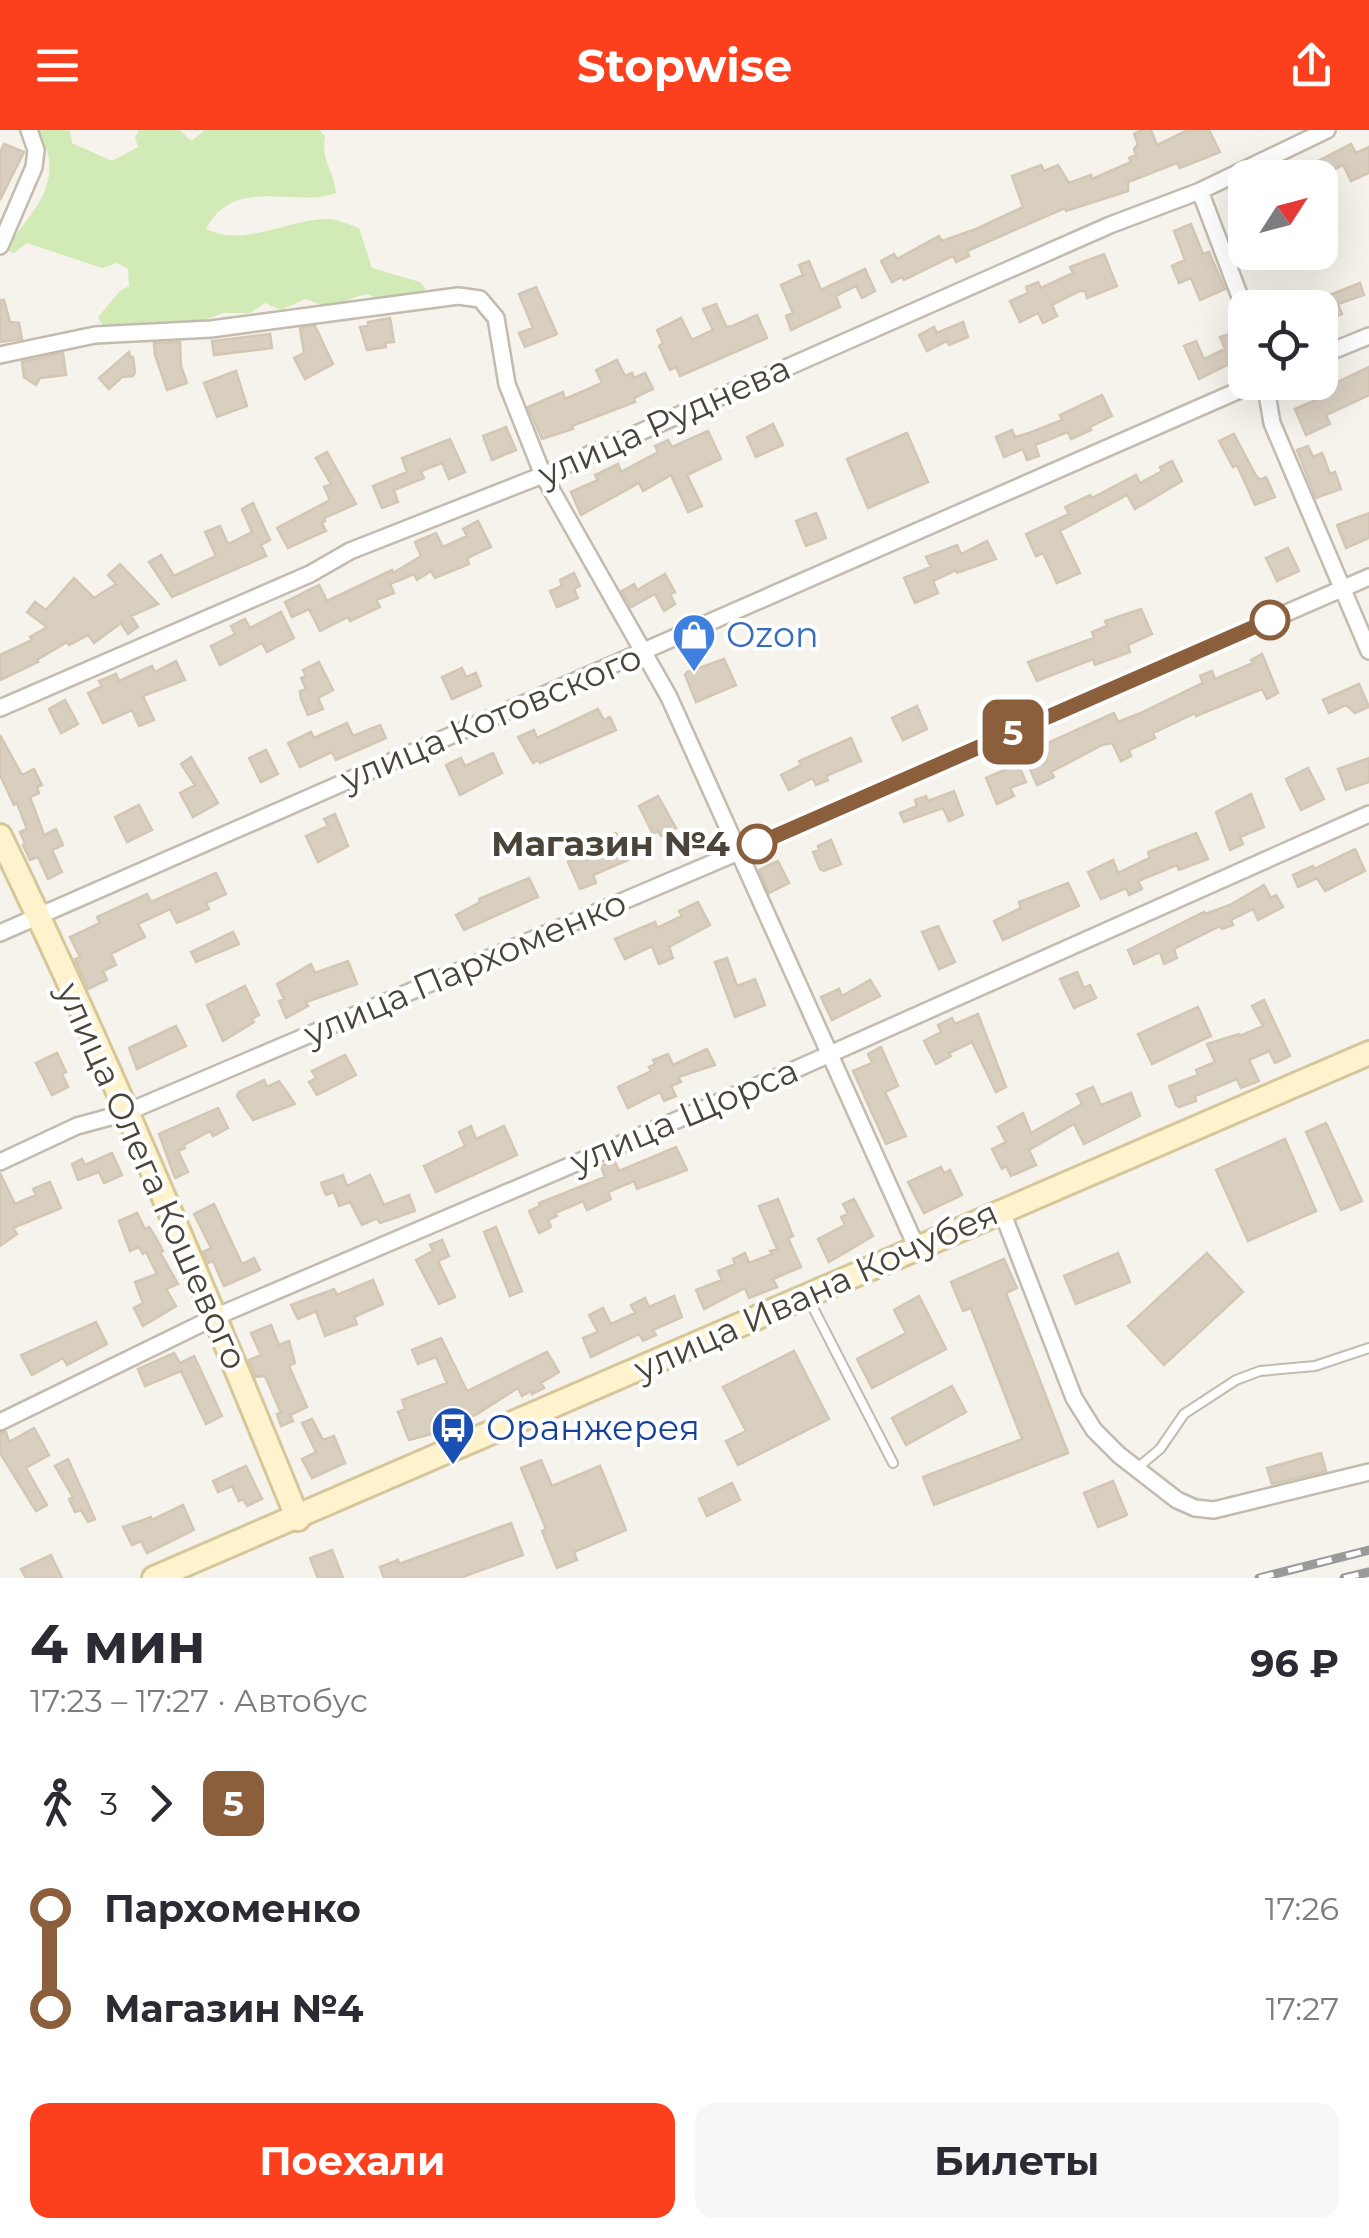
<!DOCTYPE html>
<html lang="ru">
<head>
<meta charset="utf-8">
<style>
	:root { --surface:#fff; --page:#f7f7f7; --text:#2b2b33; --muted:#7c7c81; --accent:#fc3f1d }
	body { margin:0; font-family:Montserrat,sans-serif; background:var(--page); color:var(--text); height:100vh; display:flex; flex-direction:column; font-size:38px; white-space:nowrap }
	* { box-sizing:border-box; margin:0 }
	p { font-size:32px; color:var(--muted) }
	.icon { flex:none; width:55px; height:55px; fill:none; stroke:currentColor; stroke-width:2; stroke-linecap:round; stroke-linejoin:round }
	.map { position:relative; height:1448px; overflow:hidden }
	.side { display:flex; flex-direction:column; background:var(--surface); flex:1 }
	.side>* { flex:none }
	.badge { padding:0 20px; border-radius:15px; font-size:35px; line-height:65px }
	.needle { width:65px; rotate:54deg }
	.buttons { position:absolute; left:1228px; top:30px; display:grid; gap:20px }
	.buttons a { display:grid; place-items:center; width:110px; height:110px; border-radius:20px; background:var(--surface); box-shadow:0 10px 40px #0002; font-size:50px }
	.map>.badge { position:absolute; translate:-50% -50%; box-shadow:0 0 0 5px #fff }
	.legs { display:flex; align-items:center; gap:15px; height:110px; padding:0 30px; font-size:32px }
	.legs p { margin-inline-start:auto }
	.headline { display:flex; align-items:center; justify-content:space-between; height:170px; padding:0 30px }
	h1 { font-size:55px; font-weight:700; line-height:75px }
	.button { display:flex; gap:20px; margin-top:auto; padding:20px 30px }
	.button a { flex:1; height:115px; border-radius:20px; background:var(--accent); color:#fff; font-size:40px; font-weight:700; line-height:115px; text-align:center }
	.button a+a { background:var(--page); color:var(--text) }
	ul { padding:0 30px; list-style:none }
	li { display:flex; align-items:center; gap:35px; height:100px; font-size:38px }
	li i { display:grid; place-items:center; width:15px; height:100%; margin:0 12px; background:currentColor }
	li i::after { content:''; width:25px; height:25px; margin:-12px; border:8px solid; border-radius:50%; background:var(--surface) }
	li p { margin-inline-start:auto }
	li:first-child i { background:linear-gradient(#0000 50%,currentColor 0) }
	li:last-child i { background:linear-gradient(currentColor 50%,#0000 0) }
	header { display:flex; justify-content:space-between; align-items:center; height:130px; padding:0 30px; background:var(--accent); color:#fff; font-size:45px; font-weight:700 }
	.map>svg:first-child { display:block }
</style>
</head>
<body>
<header><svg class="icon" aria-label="menu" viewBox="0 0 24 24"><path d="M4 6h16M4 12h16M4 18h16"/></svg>Stopwise<svg class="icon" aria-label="share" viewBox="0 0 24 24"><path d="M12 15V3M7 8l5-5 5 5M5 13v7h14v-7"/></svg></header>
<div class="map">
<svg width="1369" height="1448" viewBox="0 0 1369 1448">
	<rect width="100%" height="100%" fill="#f6f3ec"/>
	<path fill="#d2eab5" d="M38 0H70L72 13 112 31 138 17 135 8 139 0H180L191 11 205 0H319L325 6C321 33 334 40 336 63 295 79 235 44 206 99 246 118 286 89 327 89 337 89 349 95 359 98L372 138 420 152 426 159C406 172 387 173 366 164L327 177 305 169 281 180 265 173 250 183H224L198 192 103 196 98 187 120 161 129 156 128 139 117 133 102 138 27 113 13 124 9 120V114C27 88 53 65 49 30 48 19 41 9 38 0Z"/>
	<path fill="#d8cfc1" stroke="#d3c7b4" stroke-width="2.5" d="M1142 0H1151L1157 15 1188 0H1209L1220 22 1180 38 1177 33 1128 52V61L1066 81 1065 78 967 121 969 126 956 132 953 126 904 150 902 147 892 152 881 131 894 124 897 129 939 106 942 111 976 99 1023 77 1012 46 1041 35 1044 41 1058 35 1069 53 1091 45 1092 49 1131 32 1129 28 1136 25 1134 19 1138 14 1134 4Z
		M4 14 24 22 0 70V23Z
		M1351 14 1356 23 1369 17V43L1351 51 1343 35 1320 47 1314 33Z
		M1191 94 1203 124 1209 122 1225 159 1200 170 1191 148 1179 153 1172 136 1185 130 1174 101Z
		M1104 124 1117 156 1087 168 1085 161H1080L1052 175 1057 186 1043 193 1038 183 1020 192 1010 171 1028 163 1026 157 1038 152 1041 158 1073 143 1070 137Z
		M809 131 821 160 865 139 875 161 862 168 856 156 836 166 840 177 791 200 786 186 793 183 781 155 803 145 799 135Z
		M1360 153 1364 165 1338 174 1342 184 1325 191 1317 170Z
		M536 157 557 204 525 217 519 203 533 198 519 164Z
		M0 170H4L10 192 19 193 22 209 0 212Z
		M716 174 726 196 730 197 757 185 767 208 680 246 676 237 670 240 659 216 663 213 657 200 681 188 692 210 713 200 703 179Z
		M390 188 394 212 385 213 386 217 367 220 360 197 368 196V192Z
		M963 192 968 207 949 215 947 211 927 221 919 205 934 197 937 203Z
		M315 196 333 234 305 249 294 228 304 223 300 198Z
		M1245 199V226L1199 249 1184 216 1196 211 1204 229 1225 219 1220 207Z
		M270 204 272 218 214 225 212 211Z
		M180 212 181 236 187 253 167 260 155 225 154 213Z
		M129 222 130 227H133L135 242 133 246 122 247 109 259 99 248Z
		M63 223 66 245 40 248 36 255 24 247 22 232Z
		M617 230 625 246 632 243 634 248 645 243 653 259 634 268 635 272 572 296 573 299 542 309 528 277 563 262 565 269 602 253 596 240Z
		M1369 237V265L1326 285 1330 294 1306 305 1295 279 1330 264 1327 257Z
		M236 241 247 276 217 287 204 253Z
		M1102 265 1112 286 1090 297 1091 300 1071 309 1068 302 1035 315 1039 326 1027 330 1023 319 1004 327 996 307 1012 300 1015 307 1029 303 1062 290 1060 285Z
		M773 294 783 315 756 327 747 307Z
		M506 297 516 320 492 330 483 306Z
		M708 301 721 329 687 345 702 376 688 382 671 345 643 361 639 353 581 385 571 362 598 350 595 345 618 334 621 342 658 322 655 316 668 310 672 317Z
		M907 303 928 352 868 378 847 329Z
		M1234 304 1255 344 1260 350 1266 347 1275 367 1255 375 1237 335 1233 337 1219 311Z
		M450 309 465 342 449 349 442 333 421 341 424 348 394 360 398 372 382 378 373 356 407 342 402 328Z
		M1308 316 1313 327 1322 323 1330 344 1335 342 1341 359 1316 368 1297 320Z
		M327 322 356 374 324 388 325 391 322 393 326 401 288 418 277 398 330 370 324 357 331 354 316 328Z
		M1172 331 1182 351 1135 379 1127 365 1060 401 1080 443 1057 453 1043 423 1036 426 1026 404 1069 384 1065 377 1090 365 1092 368 1136 345 1140 353 1162 341 1160 337Z
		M253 373 270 410 261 415 266 426 172 467 149 432 161 425 174 446 216 426 205 402 220 396 228 414 252 402 242 379Z
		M816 383 826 408 806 416 796 391Z
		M1369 383V408L1346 418 1337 395Z
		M478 391 491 417 467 428 469 434 435 448 431 441 417 450 414 444 390 454 394 463 376 470 380 477 350 491 348 487 320 501 309 479 292 487 285 472 319 455 327 471 392 440 393 443 421 426 415 412 436 403 443 417 467 406 463 399Z
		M987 411 996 429 957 443 956 440 933 451 938 463 915 473 904 448 931 437 926 427 957 415 961 424Z
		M1288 418 1299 441 1277 451 1266 428Z
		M120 434 158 474 131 486 138 497 128 504 121 493 94 513 88 505 69 515 67 512 37 530 38 532 0 550V525L32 510 30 507 47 497 27 482 35 472 46 480 74 448 94 468 116 454 108 445Z
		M574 443 580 456 574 459 578 468 557 477 550 461 562 456 560 450Z
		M665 444 675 462 670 464 675 474 664 481 655 464 631 477 622 461 634 454 637 460Z
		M1141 479 1152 504 1128 515 1130 522 1095 535 1093 529 1037 551 1028 532 1094 508 1092 502 1107 496 1105 491Z
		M281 482 294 508 267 522 262 513 220 535 211 516 235 504 231 496 245 489 250 498Z
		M1262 524 1278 563 1267 569 1262 559 1196 586 1195 583 1153 603 1155 608 1129 620 1131 626 1121 631 1112 613 1102 615 1051 642 1054 647 1037 655 1030 639 1048 631 1041 616 1114 583 1118 592 1143 582 1203 553 1200 546 1212 541 1215 549 1253 533 1251 530Z
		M724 529 736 555 696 572 685 545 687 542Z
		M176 531 185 550 143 566 154 590 139 596 132 580 103 593 88 563 102 556 99 551 116 544 119 551 152 536 155 542Z
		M319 532 333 560 318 568 323 579 308 585 301 569 300 561 306 559 301 548 306 546 303 540Z
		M462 538 466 547 476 543 481 556 452 569 442 547Z
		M1359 554 1369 577 1355 583 1346 575 1329 583 1323 570Z
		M65 570 78 594 61 603 49 579Z
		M917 576 927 599 903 610 892 588Z
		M598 579 604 590 610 587 616 600 540 633 539 630 533 633 518 607 534 600 537 608Z
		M347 593 353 606 380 595 386 608 336 630 332 622 300 637 288 613 311 602 314 608Z
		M0 605 22 645 34 639 42 655 37 657 39 663 30 667 44 705 56 699 63 715 52 720 62 742 48 749 38 727 30 730 23 715 25 714 20 702 27 699 17 673 14 675 0 645Z
		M851 608 861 631 826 646 828 650 816 655 813 648 789 660 781 645 801 635 799 631Z
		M266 620 278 644 261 652 249 628Z
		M493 623 502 643 460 665 446 635 461 628 465 636Z
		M191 627 218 673 193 687 180 663 195 655 181 634Z
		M1369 628V652L1346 660 1338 639Z
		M1018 634 1026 652 1010 658 1014 666 997 674 986 648Z
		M1308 638 1324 669 1301 680 1286 649Z
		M954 661 963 685 949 691 943 678 904 692 900 683 917 676 915 670 926 666 928 671Z
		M1251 664 1264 697 1240 707 1243 714 1230 720 1216 682Z
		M658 666 676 698 661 706 658 701 653 704 639 676Z
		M139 675 152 700 127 712 115 687Z
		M335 684 348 716 318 732 306 706 328 696 324 689Z
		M616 703 628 730 593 745 596 753 580 759 568 732 592 722 595 719 592 713Z
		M1196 703 1208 729 1179 740 1177 735 1138 751 1142 759 1129 765 1126 758 1101 769 1088 742 1113 730 1118 743 1150 728 1148 722Z
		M831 710 841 734 824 741 820 739 813 722 819 720 818 716Z
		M1355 719 1365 741 1325 761 1317 748 1298 757 1293 745 1313 736 1314 739Z
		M778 731 789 753 769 763 759 740Z
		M216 743 226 764 206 773 209 779 177 793 170 779 138 794 145 807 111 824 116 835 103 841 107 850 88 859 75 829 80 827 70 807 100 793 97 787 147 764 151 772Z
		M529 748 538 767 464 800 456 785 480 772 479 769Z
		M1068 753 1079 776 1003 810 994 791 1021 778 1019 772Z
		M1264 755 1271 768 1276 765 1283 777 1258 790 1253 779 1231 790 1233 795 1222 799 1220 796 1174 819 1177 828 1164 834 1160 822 1134 834 1128 820 1204 782 1205 784 1230 775Z
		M698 772 710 795 669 817 673 828 659 834 652 816 625 829 615 809 655 792 657 798 682 786 679 781Z
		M938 796 955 832 939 839 922 802Z
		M233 802 239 814 196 832 191 822Z
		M727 828 737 856 755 849 765 875 735 887 715 832Z
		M348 831 357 854 306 872 308 876 286 888 279 871 284 869 277 854 311 834 315 843Z
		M1077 842 1084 858 1090 855 1096 868 1074 878 1060 849Z
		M870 850 880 866 832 890 821 867 839 859 842 866Z
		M245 856 259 885 252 889 254 892 223 911 207 875Z
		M1264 870 1290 926 1275 933 1269 921 1249 930 1259 951 1241 958 1237 949 1195 966 1196 971 1179 977 1176 975 1169 956 1198 945 1196 940 1215 932 1207 914 1239 904 1240 906 1263 896 1252 876Z
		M1198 877 1211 906 1152 934 1138 904Z
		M978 884 1006 957 996 962 972 912 949 923 951 926 936 934 924 911 941 902 938 895 952 888 955 894Z
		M176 896 186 916 137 939 129 918Z
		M881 917 898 956 885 962 906 1006 886 1014 853 941 872 933 868 924Z
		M707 919 715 935 678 947 681 952 671 956 676 966 664 971 660 962 628 978 618 957 651 941 649 937 655 934 653 930 668 924 673 935Z
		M57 923 66 942 62 944 68 957 52 965 36 933Z
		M345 925 356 945 317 965 309 952 316 948 312 941Z
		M264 950 267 957 279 951 295 974 253 990 237 966 239 962Z
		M1093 957 1101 975 1131 963 1140 986 1084 1014 1074 994 1029 1020 1036 1035 1011 1046 1006 1036 1002 1039 992 1019 1006 1012 998 997 1023 983 1031 1003 1082 974 1077 964Z
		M218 978 228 998 213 1006 210 1001 184 1015 185 1018 178 1021 188 1042 175 1048 159 1004Z
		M1326 993 1362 1071 1341 1080 1306 1002Z
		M471 996 476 1009 504 996 517 1025 436 1062 424 1036 465 1016 459 1002Z
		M1285 1009 1316 1081 1248 1111 1216 1040Z
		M676 1017 687 1040 637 1059 634 1051 608 1062 611 1069 587 1080 583 1071 555 1083 557 1086 548 1090 551 1097 539 1103 529 1081 540 1076 539 1073 605 1047 601 1036 614 1030 619 1041Z
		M112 1023 122 1045 104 1053 99 1042 78 1050 72 1034 82 1029 85 1035Z
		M941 1037 944 1043 950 1040 962 1065 924 1083 908 1052Z
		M0 1043 15 1074 36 1065 33 1059 50 1052 61 1078 13 1098 17 1104 0 1116Z
		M343 1045 347 1056 370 1045 384 1075 409 1065 415 1081 380 1093 377 1088 362 1095 350 1072 339 1076 334 1062 326 1065 321 1053Z
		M778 1069 793 1106 788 1108 801 1137 773 1149 777 1157 749 1168 745 1158 704 1179 696 1160 722 1150 718 1141 735 1134 733 1129 745 1123 749 1133 772 1124 770 1121 777 1119 759 1076Z
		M854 1069 873 1106 829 1132 818 1109 845 1095 841 1087 848 1084 843 1074Z
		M214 1074 242 1134 254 1128 260 1140 224 1156 213 1131 208 1133 203 1122 211 1118 194 1084Z
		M137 1083 145 1099 149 1097 156 1108 163 1121 160 1122 178 1154 166 1159 176 1176 143 1196 134 1178 143 1173 135 1152 157 1144 146 1122 143 1124 139 1117 130 1121 119 1091Z
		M496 1097 522 1161 510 1166 484 1102Z
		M442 1110 449 1126 438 1131 455 1167 439 1174 416 1130 433 1121 430 1115Z
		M1118 1123 1130 1152 1076 1174 1064 1146Z
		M1207 1123 1243 1162 1164 1235 1128 1196Z
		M1004 1129 1017 1158 1006 1163 1068 1323 934 1375 923 1347 1022 1309 971 1178 963 1181 951 1152Z
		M373 1150 383 1174 354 1187 357 1194 325 1206 316 1181 298 1189 291 1175 334 1159 337 1165Z
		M674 1166 682 1187 653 1200 656 1205 643 1211 639 1204 591 1227 583 1208 598 1202 589 1185 603 1178 611 1194 635 1183 631 1175 645 1168 649 1177Z
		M919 1166 946 1219 872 1258 857 1229 906 1203 894 1180Z
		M96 1192 107 1214 67 1235 63 1228 32 1245 21 1225Z
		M271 1195 279 1215 289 1211 295 1233 289 1236 307 1277 290 1285 293 1291 281 1296 277 1284 281 1283 265 1246 256 1247 249 1230 261 1225 251 1203Z
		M441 1208 467 1261 547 1222 559 1242 541 1253 544 1258 532 1264 531 1261 522 1266 518 1258 477 1284 461 1290 459 1285 433 1296 435 1303 409 1310 398 1282 405 1279 402 1270 447 1253 436 1227 418 1234 412 1220Z
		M794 1221 829 1289 738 1335 726 1311 746 1301 723 1257Z
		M174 1223 180 1233 194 1226 222 1286 206 1294 181 1241 145 1256 138 1239Z
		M952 1256 966 1282 906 1315 892 1288Z
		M312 1289 323 1310 334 1306 345 1333 312 1348 302 1329 316 1322 302 1293Z
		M34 1298 49 1325 26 1338 47 1375 36 1381 0 1323V1303L6 1302 9 1312Z
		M1321 1323 1326 1341 1272 1354 1267 1338Z
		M68 1329 95 1389 88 1392 81 1380 75 1382 69 1369 73 1367 55 1336Z
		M541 1330 552 1356 600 1336 626 1400 574 1422 577 1430 557 1438 542 1401 546 1399 521 1338Z
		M246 1336 262 1369 247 1376 243 1369 239 1371 232 1356 218 1362 213 1351Z
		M1113 1351 1127 1385 1098 1397 1084 1363Z
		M732 1353 740 1370 707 1386 699 1369Z
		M183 1375 194 1400 147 1423 141 1411 132 1415 123 1397 151 1387 152 1390Z
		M511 1393 523 1425 460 1448H384L380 1437 398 1430 399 1434Z
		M332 1420 343 1448H318L310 1428Z
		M51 1425 62 1448H26L21 1439Z"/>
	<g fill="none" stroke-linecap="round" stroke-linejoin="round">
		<g stroke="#c2bbae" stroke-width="12">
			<path id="lane" d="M808 1168 893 1333
				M1136 1339 1160 1319 1184 1284 1236 1250 1260 1241 1315 1236 1369 1218"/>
		</g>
		<g stroke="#c2bbae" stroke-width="20">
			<path id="street" d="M1200 61 1245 180
				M0 116 34 37 36 20 29 0
				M0 225 95 205 211 199 458 166 480 169 496 188 507 254 543 345 669 567 916 1116
				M1320 226 1369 206
				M1265 252 1272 293 1369 521
				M0 578 310 444 350 421 543 345 1110 95 1200 61 1327 0
				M0 803 1258 252
				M0 1032 77 996 125 983 736 723 1369 447
				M1001 1079 1074 1268 1094 1300 1119 1325 1177 1370 1195 1378 1214 1380 1369 1342
				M0 1292 215 1187 785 944 1369 684"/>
		</g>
		<g stroke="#d6c79b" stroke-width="28">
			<path id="secondary" d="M0 706C108 929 204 1159 298 1389
				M154 1448 1369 923"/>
		</g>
		<use href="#lane" stroke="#fff" stroke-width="8"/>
		<use href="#street" stroke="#fff" stroke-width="15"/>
		<use href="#secondary" stroke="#fff3cd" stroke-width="22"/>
		<g stroke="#9a9a9a" stroke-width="9">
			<path id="rail" d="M1259 1448 1369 1420
				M1344 1448 1369 1442"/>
		</g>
		<use href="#rail" stroke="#fff" stroke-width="5" stroke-dasharray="15" stroke-linecap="butt"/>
	</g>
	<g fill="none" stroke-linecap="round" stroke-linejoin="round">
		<g stroke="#fff" stroke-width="22">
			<path id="line-1" d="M757 714 1270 490"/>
		</g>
		<use href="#line-1" stroke="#8b5e3c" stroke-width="15"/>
	</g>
	<defs>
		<g id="shop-pin" transform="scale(2.25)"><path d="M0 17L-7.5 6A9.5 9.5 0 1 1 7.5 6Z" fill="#3f7fe0" stroke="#fff"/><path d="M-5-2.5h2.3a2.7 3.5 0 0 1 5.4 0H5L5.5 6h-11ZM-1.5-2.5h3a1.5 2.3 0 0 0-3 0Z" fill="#fff"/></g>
		<g id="bus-pin" transform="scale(2.25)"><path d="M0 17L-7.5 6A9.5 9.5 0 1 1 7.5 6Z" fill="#1a4fb4" stroke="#fff"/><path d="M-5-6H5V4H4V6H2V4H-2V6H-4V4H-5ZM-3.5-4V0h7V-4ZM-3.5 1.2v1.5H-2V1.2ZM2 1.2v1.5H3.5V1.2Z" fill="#fff"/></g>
	</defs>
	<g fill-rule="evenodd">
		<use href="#shop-pin" x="694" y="505"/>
		<use href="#bus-pin" x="453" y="1298"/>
	</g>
	<g fill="#fff" stroke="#8b5e3c" stroke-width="5">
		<circle cx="1270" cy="490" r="18"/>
		<circle cx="757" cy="714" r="18"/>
	</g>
	<g text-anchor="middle" stroke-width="8" stroke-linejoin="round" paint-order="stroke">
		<g font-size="35" fill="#4b4439" stroke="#fff">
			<text transform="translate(664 291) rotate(-24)" y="12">улица Руднева</text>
			<text transform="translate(491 588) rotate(-23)" y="12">улица Котовского</text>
			<text transform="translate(465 838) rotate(-23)" y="12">улица Пархоменко</text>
			<text transform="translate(684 986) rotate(-23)" y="12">улица Щорса</text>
			<text transform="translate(152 1046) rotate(66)" y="12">улица Олега Кошевого</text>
			<text transform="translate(816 1161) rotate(-24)" y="12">улица Ивана Кочубея</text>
		</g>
		<g font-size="35" fill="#366cbe" stroke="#fff" text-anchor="start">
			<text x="726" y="517">Ozon</text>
		</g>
		<g font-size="35" font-weight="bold" fill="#4b4439" stroke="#fff" text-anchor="end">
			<text x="730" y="726">Магазин №4</text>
		</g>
		<g font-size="35" fill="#164399" stroke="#fff" text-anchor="start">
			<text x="486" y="1310">Оранжерея</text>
		</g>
	</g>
</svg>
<div class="buttons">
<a><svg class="needle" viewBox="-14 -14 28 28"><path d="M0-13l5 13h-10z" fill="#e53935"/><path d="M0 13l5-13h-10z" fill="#7c7c81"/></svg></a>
<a><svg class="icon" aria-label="locate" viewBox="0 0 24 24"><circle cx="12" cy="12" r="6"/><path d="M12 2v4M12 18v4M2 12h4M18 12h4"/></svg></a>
</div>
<b class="badge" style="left:1013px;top:602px;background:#8b5e3c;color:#fff">5</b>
</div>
<section class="side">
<div class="headline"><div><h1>4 мин</h1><p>17:23 – 17:27 · Автобус</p></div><b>96 ₽</b></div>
<div class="legs"><svg class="icon" aria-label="walk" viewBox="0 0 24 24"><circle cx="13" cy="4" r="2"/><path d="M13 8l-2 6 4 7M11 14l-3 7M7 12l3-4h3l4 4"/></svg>3<svg class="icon" aria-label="forward" viewBox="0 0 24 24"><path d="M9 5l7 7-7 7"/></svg><b class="badge" style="background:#8b5e3c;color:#fff">5</b></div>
<ul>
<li><i style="color:#8b5e3c"></i><b>Пархоменко</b><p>17:26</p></li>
<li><i style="color:#8b5e3c"></i><b>Магазин №4</b><p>17:27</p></li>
</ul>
<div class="button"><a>Поехали</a><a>Билеты</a></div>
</section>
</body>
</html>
